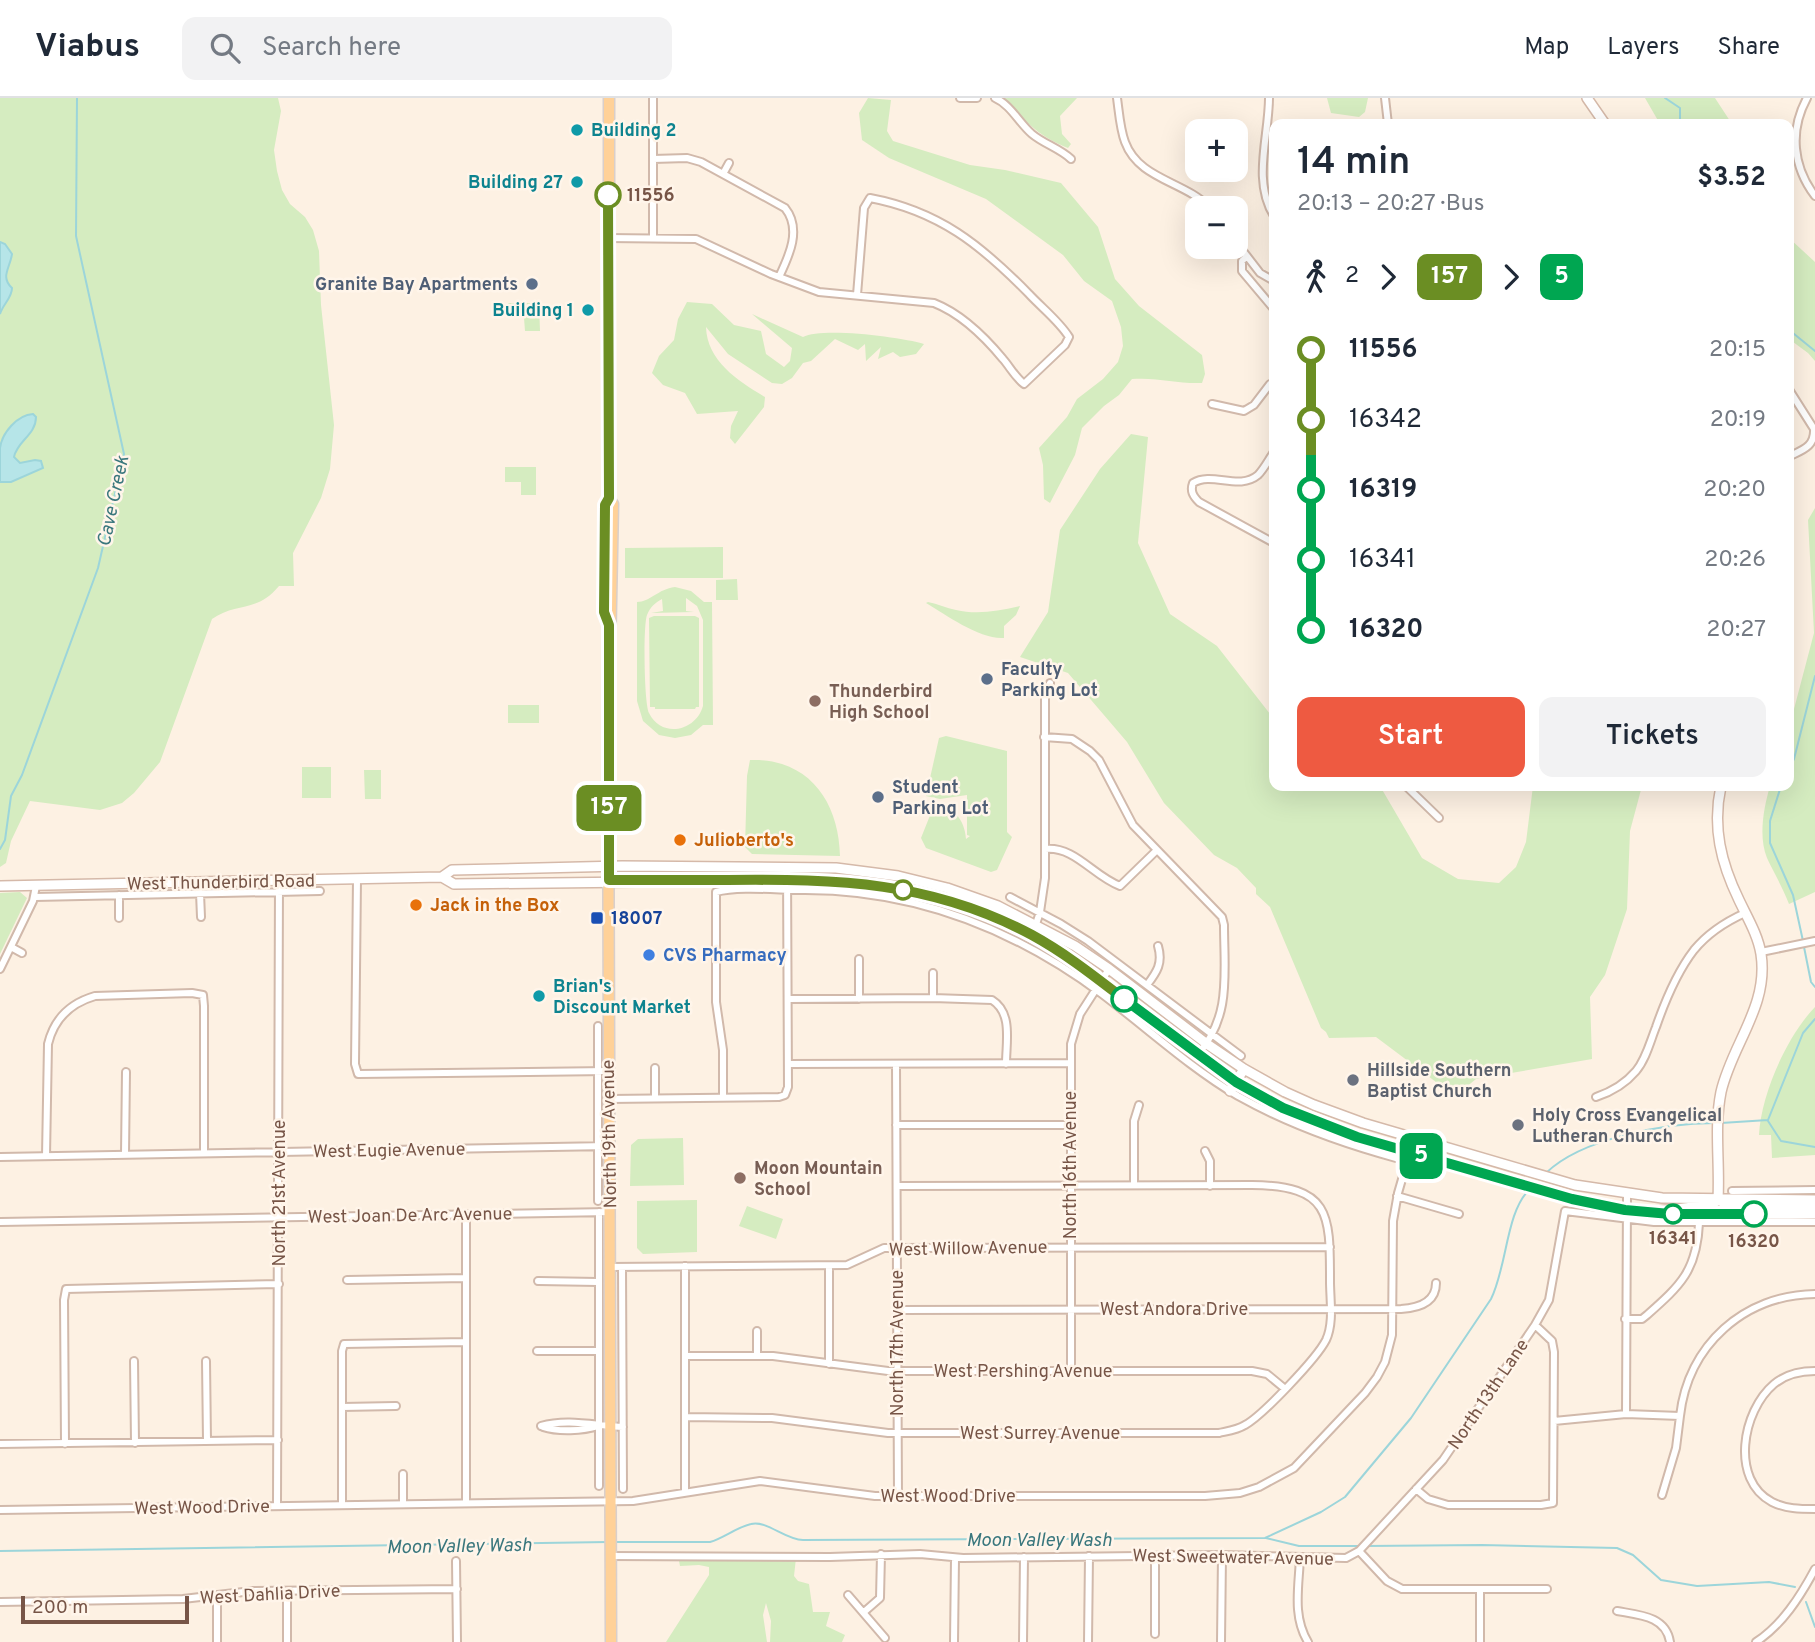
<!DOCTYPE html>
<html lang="en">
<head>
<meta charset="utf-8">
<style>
	:root { --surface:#fff; --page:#f2f2f3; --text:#1f2937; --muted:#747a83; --line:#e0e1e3; --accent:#ee5a41 }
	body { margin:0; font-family:Overpass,sans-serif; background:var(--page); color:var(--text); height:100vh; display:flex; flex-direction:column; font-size:26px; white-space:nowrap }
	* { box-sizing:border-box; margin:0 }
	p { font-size:23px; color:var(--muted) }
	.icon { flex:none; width:38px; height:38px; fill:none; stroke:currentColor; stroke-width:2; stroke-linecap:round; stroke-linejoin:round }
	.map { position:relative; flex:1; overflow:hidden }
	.details { position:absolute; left:1269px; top:21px; width:525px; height:672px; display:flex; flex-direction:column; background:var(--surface); border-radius:14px; box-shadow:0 7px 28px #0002 }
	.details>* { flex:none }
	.badge { padding:0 14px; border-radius:10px; font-size:24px; line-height:46px }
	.buttons { position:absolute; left:1185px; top:21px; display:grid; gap:14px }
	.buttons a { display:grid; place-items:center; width:63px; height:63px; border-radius:14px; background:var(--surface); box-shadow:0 7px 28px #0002; font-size:35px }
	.scale { position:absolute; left:21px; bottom:18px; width:168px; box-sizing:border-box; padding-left:7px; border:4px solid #775547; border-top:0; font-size:19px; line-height:24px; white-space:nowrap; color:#775547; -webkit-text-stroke:5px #fff5ea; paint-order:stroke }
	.map>.badge { position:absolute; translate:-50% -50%; box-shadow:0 0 0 4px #fff }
	.legs { display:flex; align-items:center; gap:10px; height:77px; padding:0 28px; font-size:23px }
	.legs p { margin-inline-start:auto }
	.summary { display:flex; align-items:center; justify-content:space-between; height:119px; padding:0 28px }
	h1 { font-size:38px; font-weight:600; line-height:52px }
	.cta { display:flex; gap:14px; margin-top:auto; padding:14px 28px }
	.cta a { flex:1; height:80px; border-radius:14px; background:var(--accent); color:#fff; font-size:28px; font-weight:600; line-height:80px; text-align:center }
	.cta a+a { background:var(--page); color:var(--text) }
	ul { padding:0 28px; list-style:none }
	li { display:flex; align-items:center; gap:24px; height:70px; font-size:26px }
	li i { display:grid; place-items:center; width:10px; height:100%; margin:0 9px; background:currentColor }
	li i::after { content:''; width:18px; height:18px; margin:-9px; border:5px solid; border-radius:50%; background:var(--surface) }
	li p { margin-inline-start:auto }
	li:first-child i { background:linear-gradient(#0000 50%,currentColor 0) }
	li:last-child i { background:linear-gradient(currentColor 50%,#0000 0) }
	header { display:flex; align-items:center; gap:42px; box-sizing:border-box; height:98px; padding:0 35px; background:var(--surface); border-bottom:2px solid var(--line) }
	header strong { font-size:33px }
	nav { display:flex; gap:38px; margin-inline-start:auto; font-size:24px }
	.search { width:490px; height:63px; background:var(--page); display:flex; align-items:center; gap:18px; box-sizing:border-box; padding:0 24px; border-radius:14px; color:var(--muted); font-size:26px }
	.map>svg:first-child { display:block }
</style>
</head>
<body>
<header>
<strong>Viabus</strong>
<div class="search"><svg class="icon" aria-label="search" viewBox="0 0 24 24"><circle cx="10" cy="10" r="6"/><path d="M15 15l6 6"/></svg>Search here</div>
<nav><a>Map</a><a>Layers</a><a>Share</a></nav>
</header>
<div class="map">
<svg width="1815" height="1544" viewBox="0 0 1815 1544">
	<rect width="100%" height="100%" fill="#fdf1e3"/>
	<path fill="#d5ecc0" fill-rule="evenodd" d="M0 0H278L281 13 274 52 277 73 282 92 290 106 305 119 313 132 319 153 321 207 334 327 330 371 321 400 293 455 294 488H279C257 515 236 504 212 521L160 664 134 695 122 705 100 712 30 703 11 743 6 765 0 769Z
		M868 0 891 2 887 33 893 43 970 67 1005 72 1061 85 1098 129 1115 181 1139 208 1202 257 1205 276 1202 285C1177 286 1158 279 1132 281L1119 297 1104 308 1082 330 1075 357 1050 405 1044 401 1043 367 1039 350 1067 319 1077 301 1103 281 1118 264 1123 248 1121 229 1112 203 1084 183 1063 157 986 101 889 60 862 42 859 15Z
		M1001 0H1077L1060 18 1062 36 1071 46 1068 50C1053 44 1041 37 1030 27 1019 18 1013 8 1001 0Z
		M1327 0H1368L1365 14 1359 19 1331 15Z
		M1645 0H1715L1732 26H1660Z
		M1789 140 1815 164V263L1808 255 1789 241Z
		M687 204 712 206 734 227 761 233 766 256 784 269 790 263 792 250 752 216 803 239C822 229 901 239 924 246L916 256 900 259 893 254 878 261 881 249 866 263 865 246 858 252 835 241 811 263 803 265 792 280 782 286 772 285 728 256 706 229C707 263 738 283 765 299L764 309 735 346 730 340 731 328 738 313 697 316 685 295 663 287 652 275 659 258 674 242 678 221Z
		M508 205H539L540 233H525L524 220H509Z
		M1131 336 1148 339 1138 445 1170 516 1217 548 1274 621V688H1380L1422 760 1458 781 1499 785 1516 769 1526 744 1533 688H1642L1630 733 1627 811 1605 877 1590 899 1592 961 1476 981 1460 994 1448 993 1376 939 1329 940 1326 934 1321 930 1270 809 1256 796V790L1237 770 1214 757 1164 705 1127 644 1068 575 1020 559 1048 514 1060 432 1100 371Z
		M505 369H536V397H521V384H505Z
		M1815 410V794L1789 806C1783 790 1774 775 1767 760 1758 738 1764 709 1770 688H1788L1789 630 1814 535 1808 422Z
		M723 449V480H625V450Z
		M737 481 738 502H716V482Z
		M675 489 691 493 704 504H712L713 627H703L691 637 675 640 659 637 643 623 637 603V504C650 504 658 491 675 489ZM686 500 697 508 703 522V608C696 633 662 641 649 615 644 605 643 527 647 517 650 509 655 505 662 501L663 513 651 515 694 514 686 513Z
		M928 504C938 506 946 510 956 512 977 517 999 513 1020 508L1016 517 1004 528V540C981 542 946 517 926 505Z
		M654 518H695L699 520V609H696L695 611H655V609H650L649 520Z
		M508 607H539V625H508Z
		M946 638 1007 653V734L1012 739 997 772 991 774 926 750 921 740 935 705C953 708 965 722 966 741L970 738 967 737V697L940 701 926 698 939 640Z
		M750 662C809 660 839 704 840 758L752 756 745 749 747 678Z
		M302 669H331V700H302Z
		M364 672H381V701H365Z
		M0 795 20 794 27 800 0 856Z
		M1815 909V1057L1772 1060 1771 1037H1759C1761 996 1787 938 1815 909Z
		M683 1040 684 1087 630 1088 631 1047 638 1041Z
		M697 1102V1154L643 1156 637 1150V1103Z
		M747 1108 783 1121 776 1141 739 1128Z
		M682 1460H796L794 1478 798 1483 809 1486 813 1514H830L826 1528 845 1537 842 1544H770L771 1523 766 1505 763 1517 767 1544H666L709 1477V1469L699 1467 680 1468 679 1463Z"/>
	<path fill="#b6e5e8" stroke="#9cd5da" stroke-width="2" d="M0 144 5 146 12 156C10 170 0 179 12 190 12 200 3 206 0 216Z
		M33 316 36 319C36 337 17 343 14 359L20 365 35 362 41 363 43 370 11 384H0C0 373 0 361 0 350 2 335 17 317 33 316Z"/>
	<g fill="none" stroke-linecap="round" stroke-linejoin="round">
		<path stroke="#9cd5da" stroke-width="2" d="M1665 0 1680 10V26
			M1788 231 1815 253
			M1788 672 1794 661 1815 578
			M1781 688 1770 723V745L1793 797 1803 843
			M0 751 5 742 11 698 22 677 98 470 124 356 76 138 77 0
			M1804 849 1811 884 1815 889
			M1768 1023 1781 1043 1815 1049
			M1721 1025 1768 1022 1803 935 1815 921
			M1546 1075C1582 1040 1666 1025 1715 1025
			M1266 1440 1299 1448H1361
			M613 1444H710C724 1440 737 1429 751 1426 767 1422 785 1442 803 1442L1265 1440 1321 1414 1345 1399 1411 1320 1491 1201C1507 1169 1506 1114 1529 1092
			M1366 1448 1482 1447 1617 1450 1633 1457 1661 1482 1697 1488 1769 1484 1795 1489
			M0 1453 608 1444
			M1806 1504 1815 1529"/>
		<g stroke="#d1b9ab" stroke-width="10">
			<path id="street" d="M653 0V139
				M960 0H977
				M995 0C1011 7 1019 25 1032 36 1044 46 1059 50 1071 61
				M1117 0C1119 14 1120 31 1125 44 1139 82 1185 83 1210 110
				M1269 0C1269 38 1252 83 1274 118
				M1385 0 1388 26
				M1807 0C1789 33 1793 69 1815 98
				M653 61 687 60 701 64 785 110C802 131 789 158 779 179
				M723 76 729 65
				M608 140 696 141 771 176 819 194 934 205C962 216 984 238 1003 261 1010 269 1015 279 1024 286L1065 247 1069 239C1059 223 1042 210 1029 196 981 147 939 113 870 100L864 110 857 197
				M1236 144 1260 175 1274 183
				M1246 159 1242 163V173L1274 211
				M1788 290 1814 331C1815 349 1802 352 1788 359
				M1212 306 1244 313 1254 307 1270 286 1274 285
				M1274 354C1269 361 1264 371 1258 377 1239 393 1212 373 1193 385 1190 393 1193 398 1199 404L1274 445
				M1044 639 1072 641 1090 653 1099 662 1133 727 1222 819 1224 827C1224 875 1232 919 1197 957
				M1406 688 1439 720
				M1045 751C1075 748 1093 778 1120 788L1157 752
				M357 781 355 966 358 976 609 973
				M200 795 201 819
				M119 797V820
				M35 799 320 793
				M1010 799 1061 826 1088 843 1241 958
				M1035 829 1040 814 1045 780V598L1050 585
				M11 849 22 855
				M1761 854 1815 843
				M859 861V901
				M0 871 33 803 36 788
				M933 875V900
				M1147 887C1157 874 1163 865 1158 848
				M788 901 933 900 992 902C1013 915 1006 944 1006 966
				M598 928V1103
				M788 966 1070 965
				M896 966 898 1398
				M655 970V1000
				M723 999V952L716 904V794C738 788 778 792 801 792 913 791 1013 830 1102 896 1147 930 1189 969 1238 998 1288 1026 1341 1045 1396 1060
				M1596 999C1611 994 1625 986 1636 973 1646 961 1650 944 1656 929 1665 903 1677 874 1694 852 1708 835 1725 824 1745 815
				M609 1001 779 999 785 997 788 989 787 769
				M896 1027H1070
				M1205 1053 1210 1063V1088
				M125 1056 126 974
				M46 1058 48 946C54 921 71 905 95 898L192 895 203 897 204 908V1055
				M0 1059 609 1048
				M1134 1087V1023L1139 1007
				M1732 1093 1815 1092
				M1397 1098 1459 1116
				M599 1114V1388
				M466 1116V1405
				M0 1124 610 1114
				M685 1168V1394
				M829 1168V1266
				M610 1169 847 1167 884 1150 1330 1149
				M622 1169 623 1391
				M347 1182 466 1180
				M538 1183 598 1184
				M897 1212 1401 1211C1418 1210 1436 1205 1436 1185
				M1625 1221H1642L1647 1217C1681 1187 1697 1172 1699 1125
				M537 1253H598
				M685 1258H773L888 1273H1252L1267 1276 1284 1290
				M757 1258V1233
				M134 1263 135 1345
				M206 1263 207 1343
				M1071 1273V946L1080 916 1109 871
				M1815 1273C1800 1273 1786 1276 1774 1286 1742 1313 1730 1382 1772 1404 1786 1411 1800 1411 1815 1411
				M342 1309 396 1308
				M1626 1316 1627 1097
				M685 1319 772 1320 888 1335H1219C1228 1333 1237 1332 1245 1327 1262 1318 1317 1260 1326 1242 1334 1225 1330 1202 1330 1183 1330 1116 1331 1088 1252 1087L897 1088
				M1554 1323 1626 1316 1680 1318C1688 1247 1744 1197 1815 1196
				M541 1328C568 1320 596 1328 623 1329
				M543 1329C558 1334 583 1333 598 1328
				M0 1346 278 1342
				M65 1346 64 1202 66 1191 279 1186
				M403 1376V1406
				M1416 1391 1428 1401 1448 1407H1541L1553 1405 1554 1254 1552 1243 1535 1227
				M1662 1397 1676 1350 1680 1318
				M342 1407V1253L344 1246 466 1244
				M277 1408 279 783
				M0 1412 633 1403 760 1383 875 1398H1205L1240 1395 1259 1389 1294 1370 1365 1295 1377 1279 1385 1264 1392 1237 1393 1123 1398 1095 1414 1040
				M1359 1453 1387 1483 1402 1491H1547
				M610 1458 830 1459 920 1456 963 1460 1222 1457 1346 1460 1359 1453 1443 1362 1535 1227 1549 1202 1565 1113 1654 1124H1815
				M1300 1459C1299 1488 1292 1518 1308 1544
				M456 1463 457 1544
				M1480 1491V1544
				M287 1493V1544
				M848 1497 885 1540
				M0 1504 183 1501 252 1493 457 1491
				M1617 1513C1639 1517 1666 1518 1670 1544
				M864 1514 880 1500 881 1456
				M1155 1536V1458
				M217 1544V1498
				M954 1544 955 1460
				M1023 1544 1024 1459
				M1088 1544 1089 1458
				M1221 1544 1222 1457
				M1756 1544C1782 1527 1800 1499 1815 1471"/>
		</g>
		<g stroke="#d5b9a9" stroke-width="12">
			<path id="secondary" d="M1587 0 1605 26
				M442 779 452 772 622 768 836 770 898 778 947 790 998 808 1075 848 1109 871 1207 946 1244 971 1285 994 1314 1007 1363 1025 1575 1087 1662 1100 1815 1102
				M0 788 442 779 454 786 808 782C896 785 988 804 1061 855 1128 901 1189 959 1260 999 1335 1040 1421 1058 1503 1081 1545 1092 1586 1107 1630 1112 1691 1119 1753 1116 1815 1116
				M1230 993 1244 971
				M1718 1101C1720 1066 1714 1029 1721 994 1732 946 1769 908 1761 856 1758 837 1747 819 1739 802 1721 765 1712 729 1721 688
				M1720 1103 1733 1108 1815 1111
				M1659 1113 1710 1107 1717 1103"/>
		</g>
		<g stroke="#d9cfcb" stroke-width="13">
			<path id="primary" d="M609 0V400L613 406 608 653 611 1544
				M609 527 605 514V406L609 400"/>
		</g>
		<use href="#street" stroke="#fff" stroke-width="6"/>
		<use href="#secondary" stroke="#fff" stroke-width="9"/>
		<use href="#primary" stroke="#ffd198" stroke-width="10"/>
	</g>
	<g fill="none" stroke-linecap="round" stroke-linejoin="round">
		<g stroke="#fff" stroke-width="16">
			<path id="line-1" d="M608 97 609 400 605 407 604 514 609 527V782C648 782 687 782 727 782 838 781 931 783 1032 837 1065 855 1094 878 1124 901"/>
		</g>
		<g stroke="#fff" stroke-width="16">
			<path id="line-2" d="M1124 901 1236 984 1283 1010 1357 1039 1572 1101 1625 1112 1670 1116H1754"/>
		</g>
		<use href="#line-1" stroke="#6b8e23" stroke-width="10"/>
		<use href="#line-2" stroke="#00a651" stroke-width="10"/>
	</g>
	<g fill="#0f9aa8" stroke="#fff5ea" stroke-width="2.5">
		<circle cx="577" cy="32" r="7"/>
		<circle cx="577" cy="84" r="7"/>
		<circle cx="588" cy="212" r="7"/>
		<circle cx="539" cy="898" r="7"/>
	</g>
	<g fill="#fff" stroke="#6b8e23" stroke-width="3.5">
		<circle cx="608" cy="97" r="12"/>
		<circle cx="903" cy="792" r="9"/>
	</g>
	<g fill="#5c6f8a" stroke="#fff5ea" stroke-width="2.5">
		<circle cx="532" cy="186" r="7"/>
		<circle cx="987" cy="581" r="7"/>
		<circle cx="878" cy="699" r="7"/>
	</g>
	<g fill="#8d6e63" stroke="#fff5ea" stroke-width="2.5">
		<circle cx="815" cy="603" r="7"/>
		<circle cx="740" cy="1080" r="7"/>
	</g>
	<g fill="#e8710a" stroke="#fff5ea" stroke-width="2.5">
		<circle cx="680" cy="742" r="7"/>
		<circle cx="416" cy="807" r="7"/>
	</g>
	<rect fill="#1a4fb4" stroke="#fff5ea" stroke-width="2.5" x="590" y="813" width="14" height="14" rx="3.5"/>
	<circle fill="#3f7fe0" stroke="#fff5ea" stroke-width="2.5" cx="649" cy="857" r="7"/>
	<g fill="#fff" stroke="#00a651" stroke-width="3.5">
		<circle cx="1124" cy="901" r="12"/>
		<circle cx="1673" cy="1116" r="9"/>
		<circle cx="1754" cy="1116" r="12"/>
	</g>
	<g fill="#6b7280" stroke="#fff5ea" stroke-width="2.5">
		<circle cx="1353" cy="982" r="7"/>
		<circle cx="1518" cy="1027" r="7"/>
	</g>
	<g text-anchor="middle" stroke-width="5" stroke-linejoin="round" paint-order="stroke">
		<g font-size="18" font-weight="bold" fill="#0d838f" stroke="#fff5ea" text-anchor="start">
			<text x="591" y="38">Building 2</text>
			<text x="563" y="90" text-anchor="end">Building 27</text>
			<text x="574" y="218" text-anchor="end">Building 1</text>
			<text x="553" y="894">Brian's<tspan x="553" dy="21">Discount Market</tspan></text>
		</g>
		<g font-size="18" font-weight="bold" fill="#775547" stroke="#fff5ea">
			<text x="627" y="103" text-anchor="start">11556</text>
			<text x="1673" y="1146">16341</text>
			<text x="1754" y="1149">16320</text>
		</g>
		<g font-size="18" font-weight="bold" fill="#4e5e75" stroke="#fff5ea" text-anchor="start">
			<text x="518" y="192" text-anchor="end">Granite Bay Apartments</text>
			<text x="1001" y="577">Faculty<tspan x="1001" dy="21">Parking Lot</tspan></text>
			<text x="892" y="695">Student<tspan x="892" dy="21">Parking Lot</tspan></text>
		</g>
		<g font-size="18" font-weight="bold" fill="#785e54" stroke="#fff5ea" text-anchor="start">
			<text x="829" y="599">Thunderbird<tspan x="829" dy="21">High School</tspan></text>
			<text x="754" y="1076">Moon Mountain<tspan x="754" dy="21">School</tspan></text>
		</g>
		<g font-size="18" font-weight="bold" fill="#c56008" stroke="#fff5ea" text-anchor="start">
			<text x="694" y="748">Julioberto's</text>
			<text x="430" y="813">Jack in the Box</text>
		</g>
		<g font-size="18" fill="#775547" stroke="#fff5ea">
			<text transform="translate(221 784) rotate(-1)" y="6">West Thunderbird Road</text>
			<text transform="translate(609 1036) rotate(-91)" y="6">North 19th Avenue</text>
			<text transform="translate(389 1052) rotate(-1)" y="6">West Eugie Avenue</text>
			<text transform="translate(1070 1067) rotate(-90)" y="6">North 16th Avenue</text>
			<text transform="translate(279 1095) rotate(-90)" y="6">North 21st Avenue</text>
			<text transform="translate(410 1117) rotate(-1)" y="6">West Joan De Arc Avenue</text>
			<text transform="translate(968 1150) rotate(-1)" y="6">West Willow Avenue</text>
			<text x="1174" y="1217">West Andora Drive</text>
			<text transform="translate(897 1245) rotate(-90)" y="6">North 17th Avenue</text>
			<text x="1023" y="1279">West Pershing Avenue</text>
			<text transform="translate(1488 1296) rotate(-56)" y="6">North 13th Lane</text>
			<text x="1040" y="1341">West Surrey Avenue</text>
			<text x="948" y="1404">West Wood Drive</text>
			<text transform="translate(202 1409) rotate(-1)" y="6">West Wood Drive</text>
			<text transform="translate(1233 1459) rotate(1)" y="6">West Sweetwater Avenue</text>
			<text transform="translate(270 1496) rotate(-3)" y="6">West Dahlia Drive</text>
		</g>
		<g font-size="18" font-weight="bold" fill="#164399" stroke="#fff5ea" text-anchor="start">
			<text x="611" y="826">18007</text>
		</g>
		<g font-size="18" font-weight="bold" fill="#366cbe" stroke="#fff5ea" text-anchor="start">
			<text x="663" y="863">CVS Pharmacy</text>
		</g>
		<g font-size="18" font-weight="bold" fill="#5b616d" stroke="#fff5ea" text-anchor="start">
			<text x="1367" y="978">Hillside Southern<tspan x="1367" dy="21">Baptist Church</tspan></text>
			<text x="1532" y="1023">Holy Cross Evangelical<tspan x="1532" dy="21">Lutheran Church</tspan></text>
		</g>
		<g font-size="19" font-style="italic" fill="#3a777d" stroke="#fff5ea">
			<text transform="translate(112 403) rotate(-78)" y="7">Cave Creek</text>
			<text x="1039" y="1448">Moon Valley Wash</text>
			<text transform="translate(459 1447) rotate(-1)" y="7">Moon Valley Wash</text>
		</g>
	</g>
</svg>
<div class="buttons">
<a>+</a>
<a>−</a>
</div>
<div class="scale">200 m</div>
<b class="badge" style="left:609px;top:710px;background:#6b8e23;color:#fff">157</b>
<b class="badge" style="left:1421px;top:1058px;background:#00a651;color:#fff">5</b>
<section class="details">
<div class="summary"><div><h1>14 min</h1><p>20:13 – 20:27 · Bus</p></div><b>$3.52</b></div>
<div class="legs"><svg class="icon" aria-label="walk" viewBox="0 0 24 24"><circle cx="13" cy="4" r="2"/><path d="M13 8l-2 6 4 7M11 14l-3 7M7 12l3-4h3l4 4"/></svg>2<svg class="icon" aria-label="forward" viewBox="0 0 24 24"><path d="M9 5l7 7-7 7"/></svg><b class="badge" style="background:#6b8e23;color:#fff">157</b><svg class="icon" aria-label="forward" viewBox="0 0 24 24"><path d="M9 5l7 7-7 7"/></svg><b class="badge" style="background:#00a651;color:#fff">5</b></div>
<ul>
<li><i style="color:#6b8e23"></i><b>11556</b><p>20:15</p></li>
<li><i style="color:#6b8e23"></i><span>16342</span><p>20:19</p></li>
<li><i style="color:#00a651"></i><b>16319</b><p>20:20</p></li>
<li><i style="color:#00a651"></i><span>16341</span><p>20:26</p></li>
<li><i style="color:#00a651"></i><b>16320</b><p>20:27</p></li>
</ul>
<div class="cta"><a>Start</a><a>Tickets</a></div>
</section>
</div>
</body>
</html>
